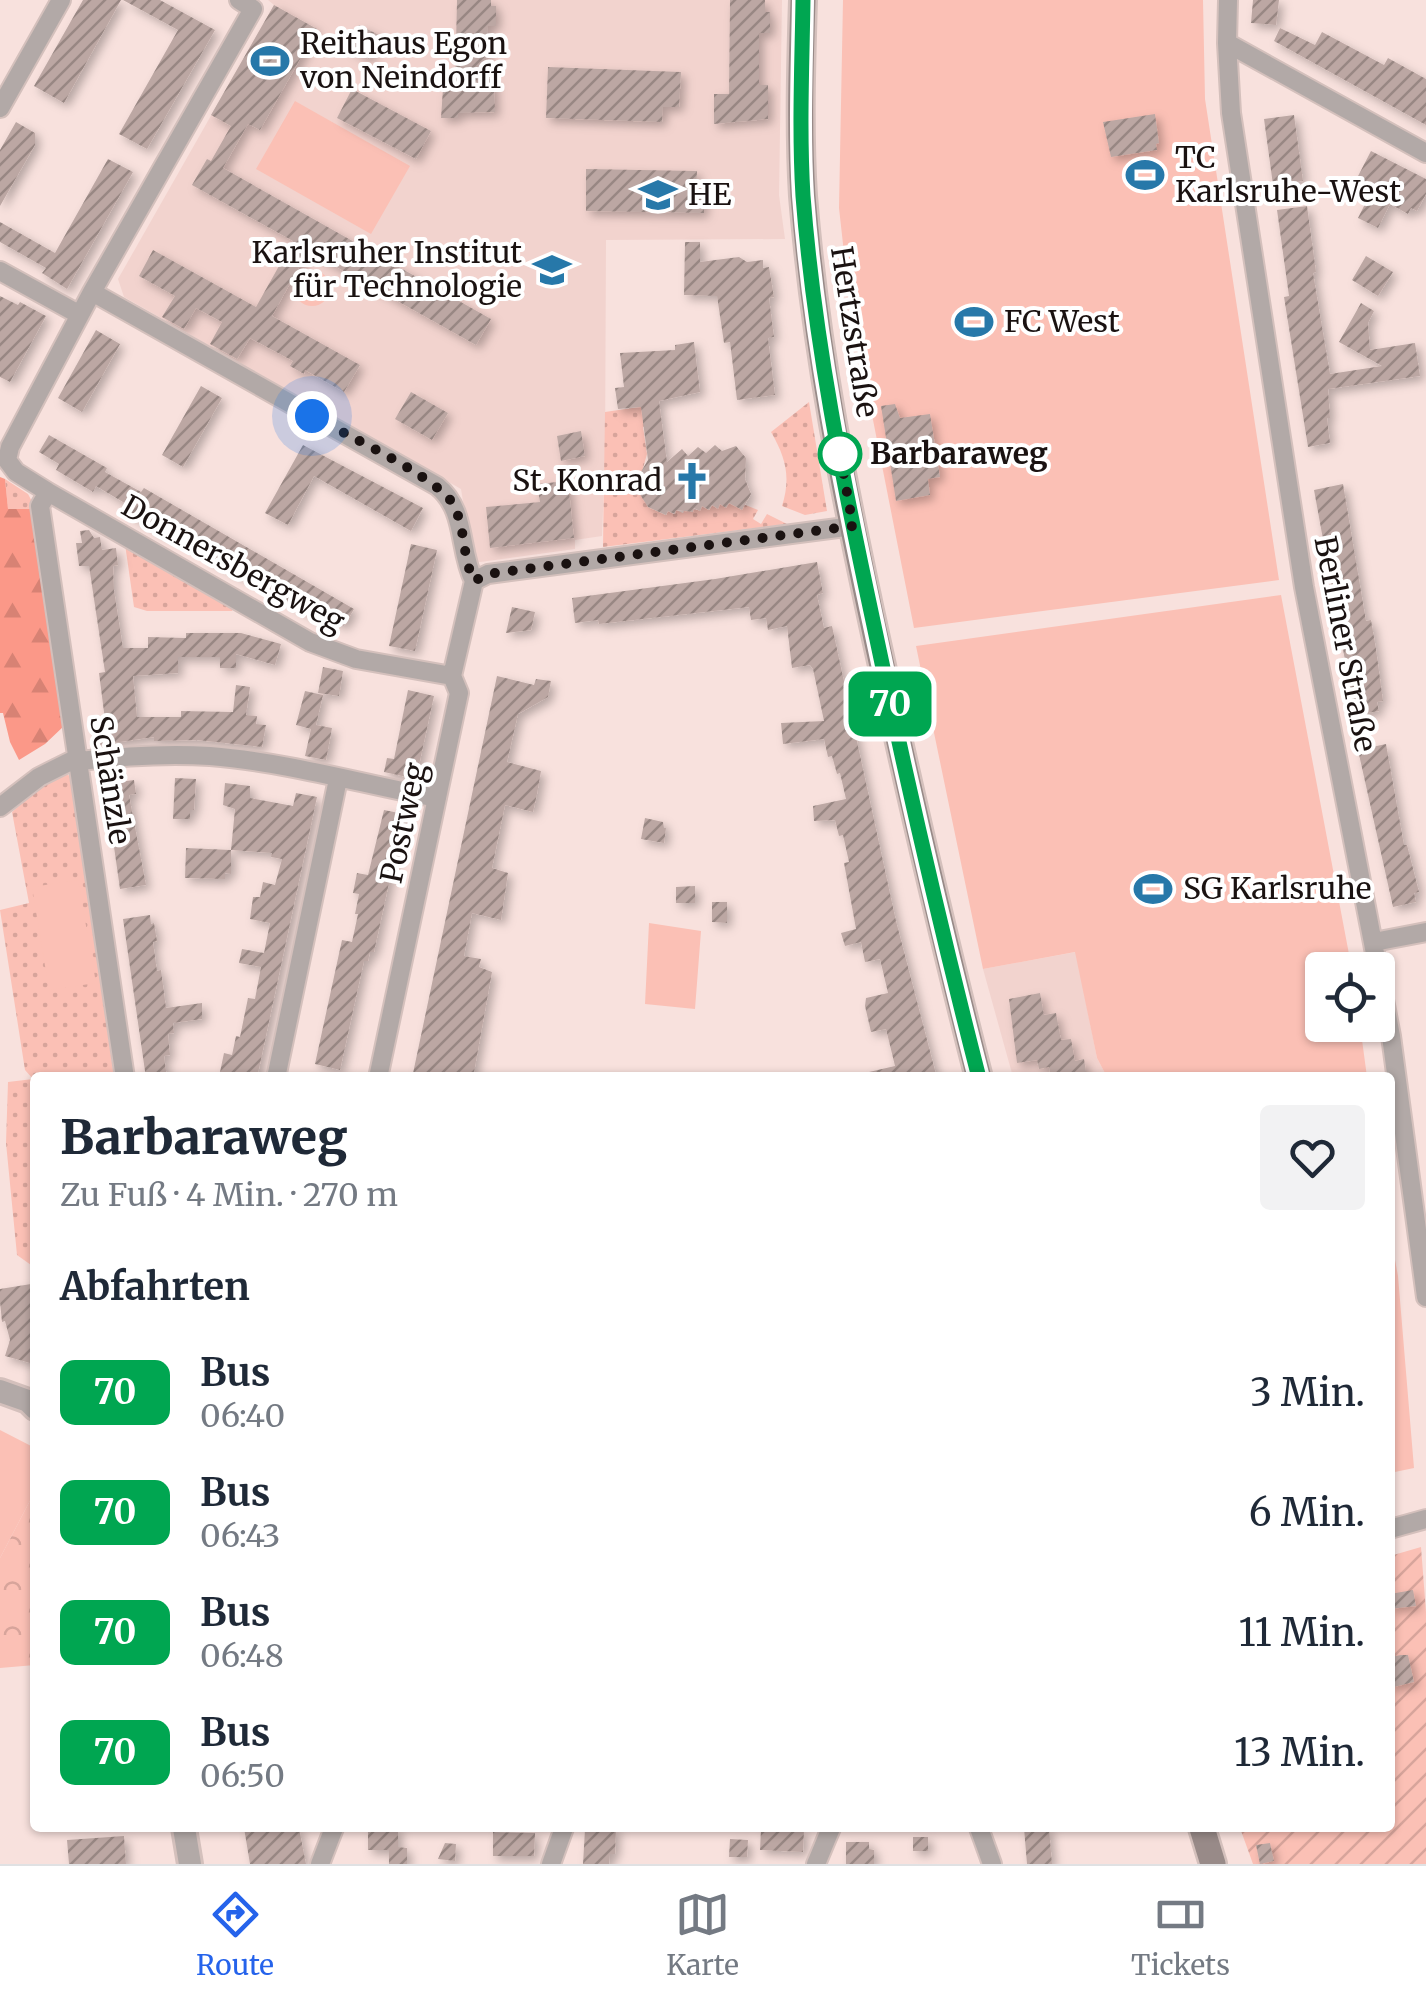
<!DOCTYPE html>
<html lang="de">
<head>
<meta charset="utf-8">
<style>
	:root { --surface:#fff; --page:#f2f2f3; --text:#1f2937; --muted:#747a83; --line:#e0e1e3; --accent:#2563eb }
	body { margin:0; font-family:Merriweather,serif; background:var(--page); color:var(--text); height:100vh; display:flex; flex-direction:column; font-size:38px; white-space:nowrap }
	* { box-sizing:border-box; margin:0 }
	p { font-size:32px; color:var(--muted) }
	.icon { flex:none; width:55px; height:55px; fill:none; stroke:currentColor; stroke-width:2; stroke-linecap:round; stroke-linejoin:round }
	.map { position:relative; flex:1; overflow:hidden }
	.sheet { position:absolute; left:30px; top:1072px; width:1365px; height:760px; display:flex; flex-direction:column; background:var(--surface); border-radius:10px; box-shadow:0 2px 8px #0004 }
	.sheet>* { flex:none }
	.badge { padding:0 20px; border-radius:15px; font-size:35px; line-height:65px }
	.tools { position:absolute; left:1305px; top:952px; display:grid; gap:20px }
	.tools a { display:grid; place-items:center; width:90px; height:90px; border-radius:10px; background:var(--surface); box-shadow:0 2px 8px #0004; font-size:50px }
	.you { position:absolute; width:50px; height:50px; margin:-25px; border:8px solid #fff; border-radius:50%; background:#1a73e8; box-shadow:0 0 0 15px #1a73e833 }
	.map>.badge { position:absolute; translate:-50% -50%; box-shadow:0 0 0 5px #fff }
	h2 { padding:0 30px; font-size:38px; line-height:90px }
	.round { display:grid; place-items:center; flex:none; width:105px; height:105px; border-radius:10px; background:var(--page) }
	.head { display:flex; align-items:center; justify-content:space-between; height:170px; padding:0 30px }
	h1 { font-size:48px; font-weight:800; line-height:75px }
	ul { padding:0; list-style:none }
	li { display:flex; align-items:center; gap:30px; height:120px; padding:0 30px }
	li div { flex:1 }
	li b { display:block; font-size:38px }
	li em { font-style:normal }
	li .badge { min-width:110px; font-weight:700; text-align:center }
	.dock { display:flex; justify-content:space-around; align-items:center; height:140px; border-top:2px solid var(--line); background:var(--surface); font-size:28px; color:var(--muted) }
	.dock a { display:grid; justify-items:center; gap:5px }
	.dock .on { color:var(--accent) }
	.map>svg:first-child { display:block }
</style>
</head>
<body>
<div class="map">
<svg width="1426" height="1864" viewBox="0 0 1426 1864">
	<defs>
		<pattern id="grass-dots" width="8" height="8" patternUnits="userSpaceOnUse" patternTransform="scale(2.5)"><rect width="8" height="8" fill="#fbc0b5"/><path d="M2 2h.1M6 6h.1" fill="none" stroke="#d7a49b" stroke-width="1.8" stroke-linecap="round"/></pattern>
		<pattern id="forest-firs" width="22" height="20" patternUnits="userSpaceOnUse" patternTransform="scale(2.5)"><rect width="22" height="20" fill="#fb9888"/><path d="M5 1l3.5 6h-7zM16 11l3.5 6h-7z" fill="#d78274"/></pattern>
		<pattern id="park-crowns" width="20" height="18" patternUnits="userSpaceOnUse" patternTransform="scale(2.5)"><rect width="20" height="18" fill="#fbc0b5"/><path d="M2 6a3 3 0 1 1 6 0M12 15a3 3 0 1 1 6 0" fill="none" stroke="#d7a49b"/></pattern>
		<pattern id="garden-furrows" width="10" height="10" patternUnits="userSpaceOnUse" patternTransform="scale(2.5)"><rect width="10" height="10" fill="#fbc0b5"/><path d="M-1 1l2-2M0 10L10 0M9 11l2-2" fill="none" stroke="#d7a49b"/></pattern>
		<pattern id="building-hatch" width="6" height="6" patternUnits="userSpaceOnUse" patternTransform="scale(2.5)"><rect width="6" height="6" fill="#bca7a3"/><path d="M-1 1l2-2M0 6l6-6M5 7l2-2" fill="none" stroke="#988783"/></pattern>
		<filter id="shadow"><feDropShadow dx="4.5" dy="4.5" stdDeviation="5" flood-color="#0004"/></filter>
	</defs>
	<rect width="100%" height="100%" fill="#f8e1dd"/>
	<path fill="#f2d3ce" d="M268 0H782L779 195 785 239 606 240 605 460 602 536 575 540V549L473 563 461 489 124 297 118 279 274 5Z
		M1076 952 1097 1058 1107 1077H1013L983 969Z"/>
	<path fill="url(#grass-dots)" d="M809 402 827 511 805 515 782 506C791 477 786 458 771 432Z
		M646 406 650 425 643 427 647 454 638 486 648 507 666 515 668 511 674 514 676 510 683 513 685 509 700 510 702 506 709 510 712 505 717 508 720 504 726 507 729 503 735 506 738 502 758 510 753 519 761 524 767 514 787 524 603 547 605 412Z
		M5 479 28 494 36 509H8Z
		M125 544 235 605 232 611H147L134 607Z
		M66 774 72 777 114 1077 35 1078V1262L31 1265 17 1255 6 1143 8 1082 33 1079 25 1070 0 910 29 903 12 812 38 789Z"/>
	<path fill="url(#forest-firs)" d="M0 477 5 479 8 509H36L65 725 45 744 19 760 10 742 3 713H0Z"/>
	<path fill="url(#park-crowns)" d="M35 1491V1665L0 1668V1558Z"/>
	<path fill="url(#garden-furrows)" d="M1421 1547 1426 1612V1864H1253L1240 1828H1390V1556Z"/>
	<path fill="#fbc0b5" d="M843 0H1203L1205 99 1279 580 914 628 849 298 839 208Z
		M295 101 410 166 371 234 256 169Z
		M294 288a18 18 0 1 1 36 0a18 18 0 1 1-36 0Z
		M1281 595 1352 970H1322V1025H1360L1367 1077H1107L1097 1058 1075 952 983 969 916 646Z
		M78 880 96 983 50 990V996L32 887Z
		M649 923 701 931 695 1009 645 1004Z
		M1390 1232 1398 1276 1414 1468 1390 1473Z
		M0 1430 35 1448V1491L0 1558Z"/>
	<path fill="url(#building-hatch)" filter="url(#shadow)" d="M83 0H121L64 103 34 86Z
		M123 0H160L215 30 147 149 119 134 178 30Z
		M457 0H491V6H496V26H488L486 78 494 79 495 112 458 113V118H441L443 88H455Z
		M730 0H765V12H770V33H759V85H768V119L714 124V94H729Z
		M1253 0H1279L1276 25 1251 23Z
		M274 5 317 29 260 130 248 124 223 168 491 319 476 345 308 251 272 316 360 365 344 392 305 370 304 374 290 366 293 361 250 338 237 359 210 344 222 322 196 308 184 329 162 317 175 296 139 276 153 250 256 307 293 241 192 185 207 159 211 161 231 126 211 115Z
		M359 25 381 36 369 59 347 47Z
		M1280 28 1315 45 1322 32 1384 65 1388 58 1426 79V125L1274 41Z
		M548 67 681 72 679 107H663L662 122 546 118Z
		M352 89 431 131 416 159 337 118Z
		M1155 114 1159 143 1156 144 1157 150 1111 157 1103 122Z
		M1294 115 1303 181 1273 185 1264 119Z
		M16 122 35 133V145L0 206V150Z
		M1371 151 1426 179V194L1417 211 1411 208 1408 214 1390 204 1378 228 1358 218 1374 186 1357 178Z
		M108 159 133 172 67 289 42 273 46 268 0 242V222L55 253Z
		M586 169 697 171 696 197 704 198V213L586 211Z
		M1307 206 1316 272 1313 273 1330 374 1382 366 1339 342 1361 303 1374 311 1368 323 1370 350 1415 343 1420 376 1328 389 1330 418H1327L1330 443 1308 447 1284 297 1289 296 1277 210Z
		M685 242H700V262L739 257 747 262 763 260V268L769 267 774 297 769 298 774 337 768 338 775 395 737 400 730 342 724 343 717 296 684 295Z
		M1366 256 1393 272 1378 296 1352 280Z
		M0 296 18 305 20 302 46 316 10 382 0 377Z
		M96 330 120 344 82 412 58 398Z
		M694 342 700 392 659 401 667 462 682 449 688 456 698 447 706 453 715 445 722 451 736 446 746 458 745 479 751 494 742 510 729 503 726 508 720 504 718 509 712 505 709 510 702 506 700 511 694 508 693 512 676 510 675 514 668 511 666 515 648 507 639 493V475L648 460 641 407 618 409 615 388 624 387 620 353 675 350V345Z
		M201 386 222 398 183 467 162 455Z
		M411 392 448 413 432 440 395 419Z
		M895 404 900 418 930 414 940 477 928 479 930 495 896 501 881 406Z
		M581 431 585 456 561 461 557 436Z
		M49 435 107 468 105 472 141 492 144 488 163 499 354 609 344 626 325 615 321 621 283 599 286 594 248 573 245 578 206 557 209 551 173 529 168 536 129 514 125 509 128 505 96 486 93 492 56 470 59 464 39 452Z
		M303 445 423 508 411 531 314 476 288 525 265 513Z
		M568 481 574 538 490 548 486 507 540 502 537 484Z
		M1343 484 1366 621 1371 620 1376 649 1383 701 1377 702 1379 711 1355 715 1314 490Z
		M89 530 94 538 100 537 102 550 116 548 118 565 113 566 114 590 123 648H148V637L186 638V633H241L281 644 275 665 236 654V668H220V657H178V673L133 676 137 717H181V711L233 712 236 685 250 687 246 715 257 716 256 724 266 725 262 747 197 740 154 741V737L99 745 96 721 105 720 99 673 105 672 89 566H79L76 543H82L80 531Z
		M411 544 437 550 415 651 389 646Z
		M817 562 823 593 817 595 824 628 832 626 896 921 937 1078H870L869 1072 895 1066 886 1029 871 1032 865 1006 866 998 888 993 880 959 865 962 861 942 845 946 841 933 856 929 844 863 849 862 843 835 839 836 835 820 814 821 813 806 846 799 840 773 837 774 832 756 828 757 824 739 783 744 781 723 824 721 813 669 810 665 792 668 787 626 768 630 766 618 751 620 749 607 599 624 598 620 575 623 572 598 715 579Z
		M512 607 535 612 531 630 506 633Z
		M323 667 343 671 339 696 318 693Z
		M497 676 534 685 536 679 551 681 548 697 518 714 507 762 541 771 537 794 533 812 505 805 492 868 508 873 501 920 472 913 464 956 481 959 479 967 492 972 473 1078H412Z
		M408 690 434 696 416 779 384 772 387 758 394 759Z
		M305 691 323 695 316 725 332 728 326 760 305 756 311 729 296 725Z
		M1386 744 1404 845H1407L1419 892 1414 893 1416 902 1393 907 1358 750Z
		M175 778 196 779 194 810H190V819H173Z
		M134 780 136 794 129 795 146 885 120 889 105 784Z
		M225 783 250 786V798L293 806 296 793 317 797 257 1078H238L220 1072 224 1053 232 1055 236 1036 240 1037 248 998 255 999 261 967 239 963 242 949 264 953 270 923 250 919 253 897H260L263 882 275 885 282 859 271 857 272 853 231 850 235 809 223 805Z
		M384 810 404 814 374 952H370L368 961H364L340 1070 315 1064 342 940 352 942 358 914H355L359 894 353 893 357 873 368 875Z
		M645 818 663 822 664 828H666L664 843 641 839Z
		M186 848 231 850V874L225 873V879L185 878Z
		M695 886V903H676V887Z
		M712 902H727V923L712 922Z
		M150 915 151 924 154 923 157 941 153 942 157 971 161 970 166 1008 202 1003V1019L173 1023 174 1033 168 1034 170 1055 164 1056 167 1078H146L123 919Z
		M1040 993 1044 1015 1056 1013 1061 1040 1071 1039 1075 1061 1084 1059 1087 1078H1051L1049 1067 1039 1069 1037 1060 1017 1063 1009 999Z
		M31 1284 35 1286V1354L30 1363 5 1356 10 1340 5 1321 2 1322 0 1302V1289Z
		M1413 1590 1416 1606 1390 1609V1594Z
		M1401 1655H1408L1414 1682 1390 1688V1657Z
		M244 1828H299L306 1864H250Z
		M368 1828H398V1847L407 1848V1864H389V1850H368Z
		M595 1828H616L615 1854H610L609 1864H583L585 1829Z
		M1024 1828H1049L1052 1864H1027Z
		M761 1829 804 1830 803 1852 760 1850Z
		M493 1832 535 1833 534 1856H493Z
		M124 1836 126 1864H69L67 1840Z
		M913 1837H928V1851H913Z
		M730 1839 748 1840 747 1857H729Z
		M846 1842H869V1849L874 1850V1864H846Z
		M445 1843 456 1844 455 1861 438 1859Z
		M1270 1843 1274 1861 1260 1864 1256 1845Z"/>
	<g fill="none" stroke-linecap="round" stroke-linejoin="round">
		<g stroke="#d4c0bc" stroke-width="22">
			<path id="minor" d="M239 0 253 9 92 292 10 447 7 460 16 472 48 492 310 642 356 659 452 676
				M1228 0 1227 43 1231 113 1304 587 1391 1036 1426 1297
				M1227 43 1426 153
				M0 108 61 0
				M0 271 80 315
				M92 292 437 486C467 510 458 549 474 581
				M48 492 40 506 125 1078
				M474 581 488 574 853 526
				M79 761C123 756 166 753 210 756 286 762 362 784 437 798
				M0 807 39 777 79 757
				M1374 942 1426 932
				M276 1078 338 779
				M378 1078 459 693 452 676 474 581
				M1390 1529 1426 1519
				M979 1828 992 1864
				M320 1864 334 1828
				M551 1864 564 1828
				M816 1864 831 1828"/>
		</g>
		<g stroke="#d4c0bc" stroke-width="28">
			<path id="tertiary" d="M0 1391 28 1401 35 1408
				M184 1828 190 1864"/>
		</g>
		<g stroke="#d4c0bc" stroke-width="30">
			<path id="secondary" d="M803 0C801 65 799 131 803 196 815 347 845 496 877 643 909 789 942 933 979 1078
				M1202 1828 1213 1864"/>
		</g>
		<use href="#minor" stroke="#b2a9a7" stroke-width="18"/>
		<use href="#tertiary" stroke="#b2a9a7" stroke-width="22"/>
		<use href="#secondary" stroke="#988a88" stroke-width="25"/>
	</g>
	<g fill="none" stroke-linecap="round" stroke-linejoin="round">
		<g stroke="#fff" stroke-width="22">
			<path id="line" d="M803 0C802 65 799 131 803 196 814 339 843 481 873 621 905 774 940 926 979 1078"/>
		</g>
		<use href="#line" stroke="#00a651" stroke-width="15"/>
		<path stroke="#1a1211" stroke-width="10" stroke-dasharray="0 18" d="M312 416C342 433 442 479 454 506 466 530 462 557 474 581L488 574 853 526 840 454"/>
	</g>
	<defs>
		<g id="stadium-bare" transform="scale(3)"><path d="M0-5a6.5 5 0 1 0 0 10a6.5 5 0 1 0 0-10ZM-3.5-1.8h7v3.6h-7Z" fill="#2778a9" stroke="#fff" stroke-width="2.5" paint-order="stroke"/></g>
		<g id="university-bare" transform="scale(3)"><path d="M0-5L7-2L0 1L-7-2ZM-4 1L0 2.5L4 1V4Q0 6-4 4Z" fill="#2778a9" stroke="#fff" stroke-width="2.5" paint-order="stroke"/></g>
		<g id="church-bare" transform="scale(3)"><path d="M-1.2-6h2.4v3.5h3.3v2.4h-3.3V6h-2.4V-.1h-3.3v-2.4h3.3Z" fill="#2778a9" stroke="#fff" stroke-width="2.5" paint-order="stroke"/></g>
	</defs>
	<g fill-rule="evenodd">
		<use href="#stadium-bare" x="270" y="61"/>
		<use href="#stadium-bare" x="1145" y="175"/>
		<use href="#university-bare" x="658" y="195"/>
		<use href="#university-bare" x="552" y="270"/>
		<use href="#stadium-bare" x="974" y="322"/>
		<use href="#church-bare" x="692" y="481"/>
		<use href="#stadium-bare" x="1153" y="889"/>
	</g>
	<circle fill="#fff" stroke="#00a651" stroke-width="5" cx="840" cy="454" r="20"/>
	<g text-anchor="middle" stroke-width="8" stroke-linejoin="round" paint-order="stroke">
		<g font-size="30" fill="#1a1211" stroke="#fff" text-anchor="start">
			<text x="300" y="54">Reithaus Egon<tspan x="300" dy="34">von Neindorff</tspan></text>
			<text x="1175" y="168">TC<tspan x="1175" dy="34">Karlsruhe-West</tspan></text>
			<text x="688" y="205">HE</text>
			<text x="522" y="263" text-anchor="end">Karlsruher Institut<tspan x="522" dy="34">für Technologie</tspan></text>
			<text x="1004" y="332">FC West</text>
			<text x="662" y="491" text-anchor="end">St. Konrad</text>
			<text x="1183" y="899">SG Karlsruhe</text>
		</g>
		<g font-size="30" fill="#1a1211" stroke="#fff">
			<text transform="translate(854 332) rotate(81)" y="10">Hertzstraße</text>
			<text transform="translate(233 564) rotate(29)" y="10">Donnersbergweg</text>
			<text transform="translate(1345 644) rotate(79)" y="10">Berliner Straße</text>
			<text transform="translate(110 780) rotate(81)" y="10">Schänzle</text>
			<text transform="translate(404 823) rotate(-78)" y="10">Postweg</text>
		</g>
		<g font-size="30" font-weight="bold" fill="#1a1211" stroke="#fff" text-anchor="start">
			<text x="870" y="464">Barbaraweg</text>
		</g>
	</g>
</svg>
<div class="tools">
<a><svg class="icon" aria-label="locate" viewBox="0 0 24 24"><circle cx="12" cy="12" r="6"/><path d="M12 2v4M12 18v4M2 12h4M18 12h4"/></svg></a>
</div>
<div class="you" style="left:312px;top:416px"></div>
<b class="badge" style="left:890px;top:704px;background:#00a651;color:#fff">70</b>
<section class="sheet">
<div class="head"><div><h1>Barbaraweg</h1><p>Zu Fuß · 4 Min. · 270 m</p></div><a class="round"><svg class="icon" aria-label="heart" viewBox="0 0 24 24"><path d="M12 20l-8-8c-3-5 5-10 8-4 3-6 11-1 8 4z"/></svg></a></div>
<h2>Abfahrten</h2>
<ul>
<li><span class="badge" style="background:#00a651;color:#fff">70</span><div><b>Bus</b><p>06:40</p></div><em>3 Min.</em></li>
<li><span class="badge" style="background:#00a651;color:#fff">70</span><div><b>Bus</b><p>06:43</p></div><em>6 Min.</em></li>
<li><span class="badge" style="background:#00a651;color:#fff">70</span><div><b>Bus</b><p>06:48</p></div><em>11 Min.</em></li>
<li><span class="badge" style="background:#00a651;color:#fff">70</span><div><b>Bus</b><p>06:50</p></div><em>13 Min.</em></li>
</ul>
</section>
</div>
<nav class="dock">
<a class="on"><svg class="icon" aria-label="directions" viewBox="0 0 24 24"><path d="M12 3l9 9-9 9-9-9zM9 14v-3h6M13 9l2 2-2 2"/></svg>Route</a>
<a><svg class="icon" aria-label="map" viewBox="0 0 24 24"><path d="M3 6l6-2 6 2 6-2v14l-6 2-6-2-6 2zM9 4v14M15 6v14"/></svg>Karte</a>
<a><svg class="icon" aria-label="tickets" viewBox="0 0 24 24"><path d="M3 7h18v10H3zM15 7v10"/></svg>Tickets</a>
</nav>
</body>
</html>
